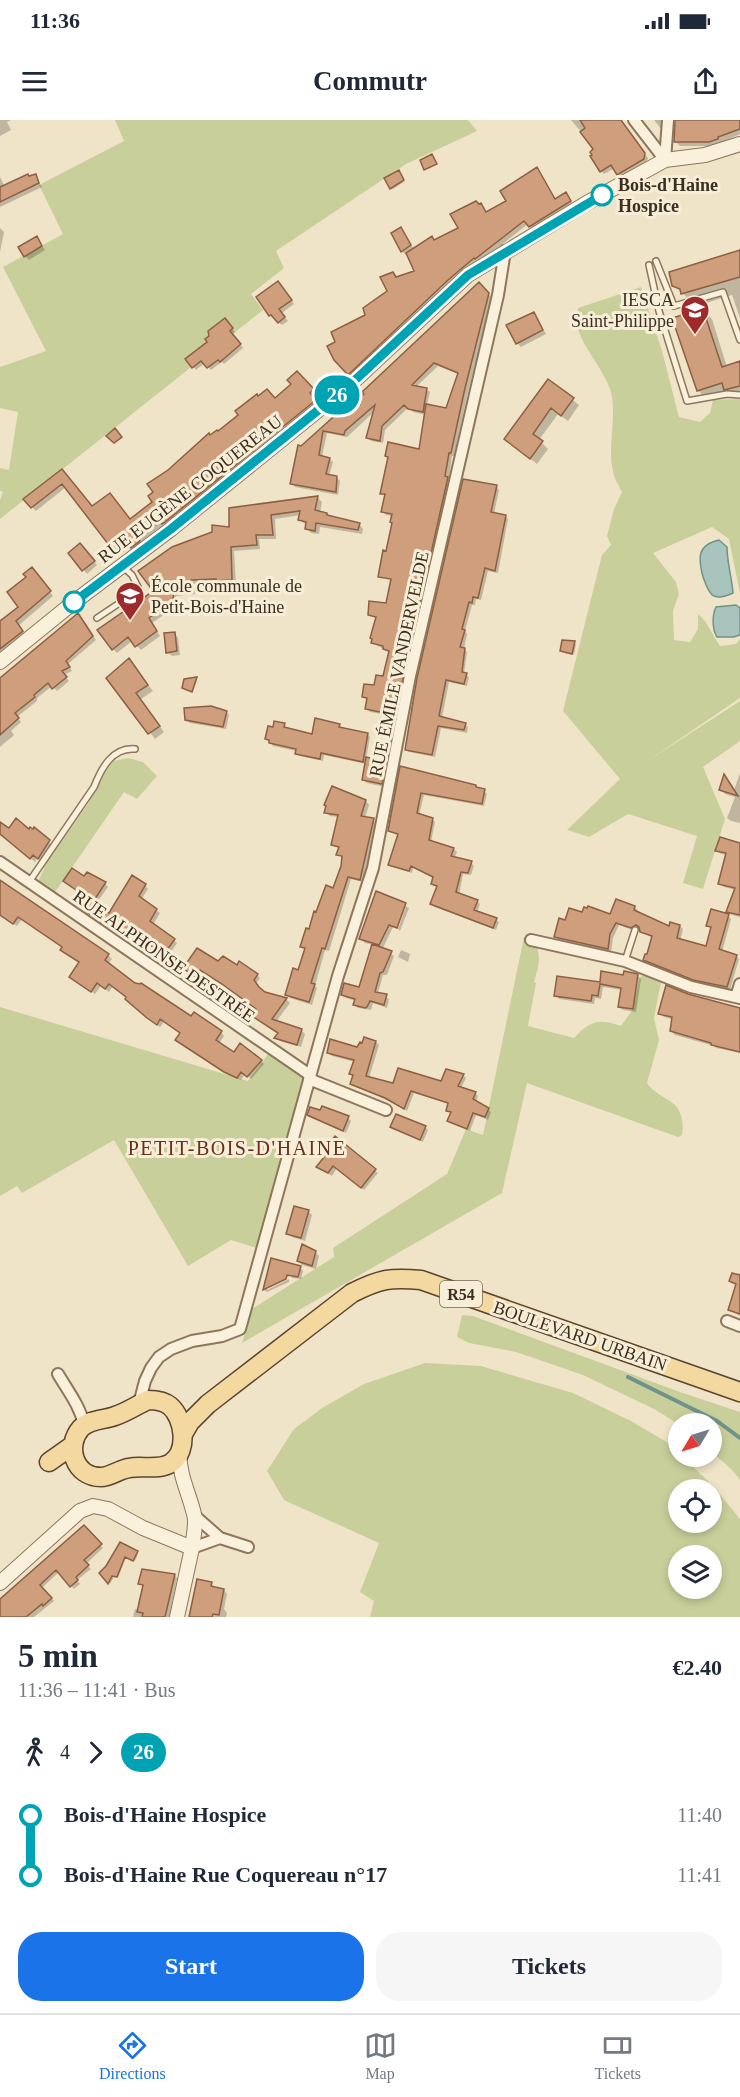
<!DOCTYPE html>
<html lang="en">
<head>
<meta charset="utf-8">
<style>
	:root { --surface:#fff; --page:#f6f6f7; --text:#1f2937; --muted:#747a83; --line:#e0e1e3; --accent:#1a73e8 }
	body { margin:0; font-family:"Times New Roman",serif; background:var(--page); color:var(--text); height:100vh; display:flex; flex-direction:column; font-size:22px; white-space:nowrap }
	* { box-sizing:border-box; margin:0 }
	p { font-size:20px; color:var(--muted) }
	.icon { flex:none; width:33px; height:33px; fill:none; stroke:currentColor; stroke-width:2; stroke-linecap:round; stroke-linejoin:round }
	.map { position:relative; height:1497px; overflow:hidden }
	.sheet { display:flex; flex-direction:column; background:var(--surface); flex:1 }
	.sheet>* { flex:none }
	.badge { padding:0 12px; border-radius:20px; font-size:21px; line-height:39px }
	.needle { width:39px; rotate:232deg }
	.controls { position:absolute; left:668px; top:1293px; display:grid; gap:12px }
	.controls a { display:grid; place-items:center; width:54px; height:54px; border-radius:50%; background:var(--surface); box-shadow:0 3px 9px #0003; font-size:30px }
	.map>.badge { position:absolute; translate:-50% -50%; box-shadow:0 0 0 3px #fff }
	.legs { display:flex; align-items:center; gap:9px; height:66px; padding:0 18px; font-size:20px }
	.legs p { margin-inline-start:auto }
	.head { display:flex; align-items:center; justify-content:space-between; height:102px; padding:0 18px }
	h1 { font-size:33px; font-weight:700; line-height:45px }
	.button { display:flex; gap:12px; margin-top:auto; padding:12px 18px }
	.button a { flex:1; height:69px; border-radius:24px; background:var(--accent); color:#fff; font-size:24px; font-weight:700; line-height:69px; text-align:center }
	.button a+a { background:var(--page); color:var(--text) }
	ul { padding:0 18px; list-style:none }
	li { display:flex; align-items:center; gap:21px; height:60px; font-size:22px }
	li i { display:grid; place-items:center; width:9px; height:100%; margin:0 8px; background:currentColor }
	li i::after { content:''; width:15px; height:15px; margin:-8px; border:4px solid; border-radius:50%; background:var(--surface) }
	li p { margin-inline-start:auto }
	li:first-child i { background:linear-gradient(#0000 50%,currentColor 0) }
	li:last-child i { background:linear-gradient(currentColor 50%,#0000 0) }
	.status { display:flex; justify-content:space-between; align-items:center; height:42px; padding:0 30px; background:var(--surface); direction:ltr }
	.status svg { height:16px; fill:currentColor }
	header { display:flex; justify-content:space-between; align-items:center; height:78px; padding:0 18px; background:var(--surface); font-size:27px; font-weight:700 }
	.menu { display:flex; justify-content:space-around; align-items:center; height:84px; border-top:2px solid var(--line); background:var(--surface); font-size:16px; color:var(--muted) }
	.menu a { display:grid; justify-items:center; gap:3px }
	.menu .on { color:var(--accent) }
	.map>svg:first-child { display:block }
</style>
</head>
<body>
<div class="status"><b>11:36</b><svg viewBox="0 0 49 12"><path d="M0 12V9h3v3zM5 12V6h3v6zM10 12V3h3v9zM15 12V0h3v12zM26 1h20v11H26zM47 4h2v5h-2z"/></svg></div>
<header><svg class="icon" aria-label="menu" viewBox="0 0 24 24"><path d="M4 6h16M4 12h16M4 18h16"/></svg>Commutr<svg class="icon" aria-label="share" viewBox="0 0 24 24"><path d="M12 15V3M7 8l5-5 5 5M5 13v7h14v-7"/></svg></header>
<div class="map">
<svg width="740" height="1497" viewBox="0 0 740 1497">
	<rect width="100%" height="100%" fill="#f0e4c8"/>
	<path fill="#c9cf9b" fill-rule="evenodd" d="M115 0H468L477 11 406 44 276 131 284 148 251 174 263 190 0 399V380L3 372 0 371V348L9 350 18 292 0 288V247L46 231 3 147 63 114 39 65 124 21Z
		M641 167 662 231 679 297 700 302 710 293 713 280 740 279V473L729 419 712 407 653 433 676 462 679 474 673 491 674 520 690 522 698 509V494C709 503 712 515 720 526L736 524 740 519V578L649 640 740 581V621L703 647 725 699 703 769 683 763 697 716 628 694 589 717 567 710 620 659 563 591 602 435 611 425 607 416 614 389 622 372C619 366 614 358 613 351 607 325 617 299 611 272 605 250 577 221 577 202 576 197 578 192 578 188Z
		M128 638 143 642 157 656 137 679 124 672 53 775 37 764 47 742 88 684 104 651 113 641Z
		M524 817 534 820C542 836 539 845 534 862L536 863 528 906 574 918C590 901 598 898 621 906L633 889 640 857C648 852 654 857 661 862L654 898 659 920 647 963C661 983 687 977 682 1015L678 1017 527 963 502 1073 242 1223 252 1189 334 1137 333 1128 447 1054 466 1009 483 1015Z
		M0 887 248 961 271 930 310 955 263 1130 231 1120 188 1146 114 1020 22 1073 17 1066 0 1076Z
		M462 1195 473 1196 680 1272 740 1292V1360L732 1350 711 1331V1304H678L656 1290 583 1255 516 1232 469 1223 457 1217Z
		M425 1243 481 1246 573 1273 631 1301 670 1324 678 1332V1336L683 1337 713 1366 740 1399V1497H370L374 1481 360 1472 379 1423 284 1380 267 1351 294 1309 322 1288 364 1264ZM678 1370H711V1402H678ZM678 1436H711V1468H678Z"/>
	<path fill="#a9c4bc" stroke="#6f938a" stroke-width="1.5" d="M719 420 727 427C727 443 732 458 733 473 712 483 709 474 703 457 698 438 697 425 719 420Z
		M736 485 740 488V515L734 517H717C712 509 712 495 716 487Z"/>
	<path fill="#0003" fill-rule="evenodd" d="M0 0H11L7 2 11 10 0 16Z
		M571 0H620L648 38 647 42 622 57 615 48 604 54 601 51 596 29Z
		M654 0H664L663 11Z
		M676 0H740V14L714 26H680L675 21Z
		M537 49 556 80 566 74 574 85 534 110 528 104 480 142 478 141 352 257 336 239 337 222 367 195 389 172 397 158 416 152 408 134 406 135 402 131 401 109 414 129 435 121 508 81Z
		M400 53 404 62 393 69 391 68Z
		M35 56 42 67 0 87V57L5 67Z
		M0 108 4 112 0 132Z
		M37 118 45 130 29 140 25 136Z
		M740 132V198L732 175 696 186 674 165Z
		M479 164 492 178 468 272 454 336H452L449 359 451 362 398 597 370 592 366 588 367 580 363 577 384 558 390 533 373 523 377 499 369 494 387 485 392 461 382 459 398 462V459L381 456V458L379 456 387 433 393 396 386 395 383 391 386 377 382 373 420 330 426 295 413 292 409 287 385 310 383 323 371 321 368 318 375 291 347 317 327 313 322 337 329 339 333 342 329 356 336 357 340 361 338 375 295 367 292 364 301 327 341 292 363 289ZM438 246 459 254 447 290 427 285 430 272 426 269 416 267Z
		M281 167 294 184 282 193 288 201 282 205 270 195Z
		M703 190 712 199 727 247 740 243V276L734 277 728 271 706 279 698 270Z
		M534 194 546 214 521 227 517 223Z
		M228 203 235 212 232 215 243 228 224 244 222 242 211 250 205 243 196 250 187 239 209 222Z
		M297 253 317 273 312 278 319 285 167 407 164 404 140 422 142 425 136 430 131 426 120 435 66 367 36 391 32 387 62 351 93 387 130 400 154 383 169 351 211 316 275 280 294 264Z
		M549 261 579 285 568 301 558 294 539 320 548 329 537 344 513 325Z
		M496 366 499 370 494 394 505 396 508 399 498 453 488 451 481 480 476 479 475 485H472L465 511 467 514 464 529 467 532 464 554 469 557 467 566 449 562 442 598 465 604 468 607 467 613 441 608 435 637 409 632 406 629Z
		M318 378 322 382 320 392 330 397 359 404 363 409 362 414 320 407 319 414 311 413 307 409V405L300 400 301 395 275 399 276 419H259L260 429 234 431 236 464 222 465 219 462 194 464 195 474 176 476 177 491 168 492 152 503 160 516 141 530 132 521 117 533 113 529 155 471 231 408Z
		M84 429 97 445 87 454 70 434Z
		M35 453 53 476 18 506 26 515 8 529 6 527 0 532V503L20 488Z
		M81 498 96 520 68 544 72 551 64 555 69 561 57 571 52 566 37 578V581L17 597 21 602 11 611 14 615 0 627V560Z
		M174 513 178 518 180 535 172 536 167 532Z
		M574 523 576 524 574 535 562 530Z
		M129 540 153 571 141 579 164 612 155 619 108 558Z
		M196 559 197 560 193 572 185 569Z
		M226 592 229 595 226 609 190 603 186 599Z
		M284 604 286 609 313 615 339 605 342 608 367 614 370 617 366 639 385 644 389 648 385 667 367 663 363 659 366 644 324 635 323 641 300 636 297 631 273 626 267 618 274 608Z
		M401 648 484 671 487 674 484 686 424 675 419 695 432 699 435 702 431 722 454 729 457 732 454 739 471 743 474 746 471 755 463 754 459 775 477 781 480 784 477 793 496 800 499 802 496 810 435 787 432 784 438 768 432 764 434 758 413 748 412 753 393 747 390 744 399 716 389 711Z
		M740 653V703L731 701 727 698 735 677 725 674 721 670 725 657 734 670Z
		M366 681 369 685 365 698 373 700 376 703 363 762 351 759 329 831 325 830 315 866 317 868 312 885 290 878 286 874 299 851 306 831 302 827 334 770 343 738 338 734 340 729 333 724 339 697 330 696 326 692Z
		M0 709 29 711 53 725 43 742 37 738 35 742 2 715Z
		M740 724V797L732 795 728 791 736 770 724 767 720 763 727 735 721 734 717 730Z
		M84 758 105 763 108 767 95 785 109 795 145 765 148 769 141 780 160 793 153 805 177 823 171 832 160 825 157 829 136 815 131 822 90 794 93 782 68 764Z
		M0 761 108 835 112 839 108 844 135 864 191 898 221 912 224 916 219 924 235 934 261 941 264 944 251 959 245 954 241 960 229 955 180 923 177 920 181 914 164 902 160 907 152 901 128 877 113 866 109 872 101 866 95 874 74 860 81 843 63 828 22 799 17 806 0 795Z
		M404 784 395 808 393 807 383 828 394 836 387 855H383L378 873 389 879 387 888 373 883 371 890 358 888 355 885 356 881 346 878 343 875 360 869 373 825 365 823 361 819Z
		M406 786 409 788 400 811 398 809Z
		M635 787 638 791 637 794 670 808 680 806 683 809 680 821 707 828 712 809 708 805 728 796 731 799 722 832 736 836 739 839 730 870 698 863 648 843 645 840 653 818 645 814 640 809 635 811 619 805 613 818 611 832 559 820 556 817 566 802 583 794 611 796Z
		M401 830 410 834 408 842 398 837Z
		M218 843 237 847 257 855 260 858 256 864 265 873 286 879 290 883 276 902 301 910 305 914 301 927 280 921 276 917 279 913 258 889 204 852 199 859 188 852Z
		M638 856 641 859 636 892 623 890 619 887 622 870 603 867 601 879 595 878 594 884 559 879 556 875 624 857Z
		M688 875 740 890V933L716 928 714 926 675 915 671 911 674 900 664 897 660 893Z
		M376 922 379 925 369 958 394 964 442 963 447 951 463 955 466 958 461 968 475 973 478 976 476 982 491 992 488 1000 476 995 470 1011 449 1000 452 994 448 990 450 984 414 973 407 991 389 981 355 966 352 963 354 957 351 953 355 942 332 936 328 933 358 929Z
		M309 995 348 998 351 1001 346 1013 312 998Z
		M392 1007H425L428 1010 423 1022Z
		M335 1018 378 1053 364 1070 337 1048 332 1056 321 1050Z
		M308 1091 312 1095 305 1121 292 1117 288 1113Z
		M315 1132 319 1136 316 1149 302 1145 298 1141Z
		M272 1140 300 1147 303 1151 301 1159 292 1158V1155L267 1166V1170L289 1159V1162L267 1172 264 1170Z
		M739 1153 740 1154V1196L730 1190 737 1165 731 1161Z
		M83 1407 103 1428 86 1444 91 1449 77 1460 80 1464 74 1469 59 1452 42 1468 54 1481 34 1497H0V1481Z
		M121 1424 138 1434 135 1441 126 1437 118 1458 114 1457 110 1464 101 1453 108 1447Z
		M174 1455 177 1458 169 1497H133L135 1489 139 1490 143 1466 140 1463Z
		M211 1463 214 1469 224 1470 227 1474 224 1489 227 1493 226 1497H191Z"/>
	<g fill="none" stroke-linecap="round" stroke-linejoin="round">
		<path stroke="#6f938a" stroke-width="4" d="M628 1257 717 1301 740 1318"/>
	</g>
	<path fill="#cf9f7d" stroke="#8d5f41" stroke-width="1.5" d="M580 0H621L645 33 644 39 617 55 611 45 600 52 590 36 592 35 590 32 593 29 580 12 585 8Z
		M675 0H740V9L718 17V19L709 22H674Z
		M432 34 437 44 424 50 420 40Z
		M537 47 555 79 566 72 571 81 529 107 524 101 475 139 474 138 448 160 348 255 334 240 327 226 335 222 331 212 365 195 363 188 387 171 380 157 393 152 396 157 414 151 406 133 432 116 434 120 458 108 450 94 476 81 479 84 481 83 486 92 506 81 500 71Z
		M399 50 404 60 390 69 384 58Z
		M28 54 29 56 36 54 39 63 0 82V67Z
		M401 107 411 125 401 132 391 113Z
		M37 116 42 126 24 137 18 127Z
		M740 130V157L681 174 680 169 672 166 669 152Z
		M278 161 292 180 279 189 285 197 278 203 271 195 269 196 256 177Z
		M479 162 489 173 465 268 451 333H449L445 356 448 357 395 595 365 589 367 578 362 577 364 564 374 565 376 555 383 556 389 531 383 529V526L371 523 372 519 370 518 376 497 368 495 369 481 386 483 391 459 378 457 383 430 386 431 392 403 390 402 392 394 381 392 385 374H380L388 337 385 336 388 322 419 329 426 284 446 288 458 253 434 243 412 265 427 268 423 292 408 289 404 285 382 306 380 321 366 318 375 285 345 311 344 315 323 311 319 335 330 338 326 354 337 356 336 372 290 364 298 325 301 326 341 290 342 291 354 282 359 284 356 280 364 274 362 272Z
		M703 189 722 247 740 241V266L724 270 722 263 697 271 672 198Z
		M534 192 543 210 516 224 506 205Z
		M225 198 233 208 230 211 241 224 220 242 218 240 207 248 201 241 192 248 185 239 207 222 205 219 209 216 208 211Z
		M297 251 314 269 310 273 316 280 165 402 162 404 160 401 138 418 140 421 131 428 127 423 115 433 62 364 31 388 23 379 62 349 92 386 110 373 130 399 152 382 148 376 153 372 147 364 168 350 209 313 210 315 217 310 218 311 238 295 235 291 257 274 258 276 267 269 275 278 291 264 287 260Z
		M548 259 574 278 561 296 551 288 533 314 543 321 530 339 504 319Z
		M115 308 122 317 114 323 106 316Z
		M463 359 497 365 491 392 506 395 495 451 485 448 478 478 473 477 472 483 469 482 462 509 465 510 460 527 465 528 462 552 467 553 464 564 446 560 439 596 466 603 464 610 438 606 432 635 405 630 417 558Z
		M318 376 315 390 327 393V395L360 403 358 410 316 403 315 411 305 409 306 402 298 400 300 391 271 395 273 415H256L257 425 231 427 232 460 216 461V459L191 460 192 470 173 472 174 487 163 488 149 498 157 511 135 527 128 517 112 530 97 510 153 471 138 451 172 427 212 412V405L229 407V388Z
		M80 423 95 441 82 451 68 433Z
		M32 447 51 471 16 501 23 511 0 529V501L18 487 7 472 26 457 23 454Z
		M78 493 93 516 66 541 70 547 62 551 67 557 52 569 48 563 34 575 35 577 15 593 19 598 0 615V558Z
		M175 512 177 531 166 533 164 513Z
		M562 520 575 521 572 534 560 531Z
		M129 538 148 565 136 573 160 606 148 614 106 558Z
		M197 557 192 572 182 568 184 559Z
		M211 586 227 591 223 607 185 600 184 588Z
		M315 598 340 604 339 607 368 613 363 642 321 633 320 639 295 634 296 629 269 623V620L265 619 268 606 273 607 274 601 285 603 284 607 312 614Z
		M366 637 386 642 382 664 362 660Z
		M400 646 476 665V667L485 669 482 684 421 673 417 693 433 698 429 720 454 728 451 736 472 741 468 753 461 752 456 772 478 780 474 790 497 798 493 808 430 784 437 766 431 764 433 757 411 746 409 751 388 745 398 714 388 711Z
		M724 654 738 676 719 670Z
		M332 666 366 680 361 696 374 698 360 760 348 757 325 829 322 828 311 863 315 864 309 882 285 875 293 848 298 850 305 828 300 827 306 808 309 809 314 791 316 792 326 765 333 768 341 746 342 736 336 735 339 727 331 725 338 695 324 693 326 686 324 685Z
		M16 698 29 709 30 707 33 709 34 707 50 720 38 739 33 735 30 739 0 714V702L9 708Z
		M720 717 740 723V795L726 792 735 768 718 764 726 733 715 731Z
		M72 748 84 756 87 752 106 762 93 782 109 793 132 755 146 764 139 776 157 789 150 801 175 819 167 830 156 822 153 827 132 813 127 820 85 791 92 781 63 761Z
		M0 760 109 834 105 840 135 863 140 864 141 863 191 896 194 892 222 911 216 920 234 932 240 923 262 940 247 957 241 952 237 958 224 952 175 920 180 913 160 899 157 905 147 898 125 879 126 877 109 864 105 869 97 863 91 872 69 857 79 842 60 830 62 827 18 797 13 804 0 795Z
		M376 771 406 783 397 808 389 805 379 825 359 819Z
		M616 779 635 786 634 790 669 806 670 802 680 805 677 818 706 826 711 807 706 806 711 789 729 794 719 829 737 835 727 867 693 860 643 840 645 834H647L652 816 640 812 639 807 636 805 631 808 616 803 610 814 608 829 554 817 559 798 565 800 569 788 582 792 584 787 587 788 588 786 610 794Z
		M372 824 392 831 383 852 380 853 375 872 387 874 384 885 370 881 367 887 365 888 353 885 355 879 341 875 344 863 359 867Z
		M197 828 218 841 223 836 237 845 239 841 258 854 254 860 259 867 265 872 287 878 272 899 302 909 297 925 274 918 278 913 252 896 256 889 222 864 200 850 195 857 183 848Z
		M601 851 623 855 624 851 638 854 633 889 618 887 621 868 600 864 598 876 592 875 591 881 554 876 557 856 600 862Z
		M666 865 688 874 740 888V932L711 925V923L670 911 672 897 658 894Z
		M364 917 376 921 366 956 393 963 398 948 441 961 446 949 464 954 458 966 476 972 473 979 489 988 485 997 473 993 467 1009 447 1001 451 992 446 991 448 983 411 971 404 989 385 978 350 964 353 955 349 954 354 940 327 933 330 919 357 927 360 922 362 923Z
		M322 986 349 996 343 1011 307 995 310 987 320 990Z
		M396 994 426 1006 420 1020 390 1007Z
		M335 1016 376 1049 361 1068 333 1046 328 1053 316 1047 325 1036 321 1034Z
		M294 1086 309 1090 301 1118 286 1114Z
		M302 1124 316 1131 312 1146 297 1141Z
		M271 1138 301 1146 298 1157 287 1155 286 1159 263 1170Z
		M732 1153 740 1155V1194L728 1190 736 1164 729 1161Z
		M84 1405 102 1424 84 1440 89 1445 76 1457 78 1460 70 1467 56 1450 40 1465 52 1478 43 1486 42 1484 26 1497H0V1479Z
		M120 1422 138 1431 133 1441 125 1437 117 1457 112 1456 108 1464 99 1453 106 1446Z
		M142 1449 175 1454 165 1497H142L143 1493 137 1492 143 1465 138 1464Z
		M197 1459 212 1462 211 1466 224 1469 219 1495 213 1494 212 1497H189Z"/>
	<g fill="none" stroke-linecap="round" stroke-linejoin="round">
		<g stroke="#8d765c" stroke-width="8">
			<path id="service" d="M656 141 674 186 723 172 740 220
				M649 145 659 191 687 281 727 274 740 275
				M97 498 136 472 138 467 132 455 123 447
				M29 762 94 667C101 649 112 627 135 629
				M625 841 635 810"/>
		</g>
		<g stroke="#8d765c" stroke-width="14">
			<path id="minor" d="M634 0 665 40
				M665 40 668 0
				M0 742 310 955
				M531 820 625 841 691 867 740 878
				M736 877 740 864
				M309 959 386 990
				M727 1201 740 1206
				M58 1254C68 1271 80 1286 84 1305
				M139 1284 145 1261 151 1248 159 1237 171 1229 192 1221 222 1216 240 1209 338 856 373 748 410 556 498 175 505 131
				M195 1396 220 1418 248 1427
				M192 1428 220 1418"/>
		</g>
		<g stroke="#8d765c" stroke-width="16">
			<path id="tertiary" d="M0 542 74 482 171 409 353 262 468 155 585 84 665 40 705 35 740 24
				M179 1332C180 1358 188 1370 194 1394 197 1404 193 1418 192 1428
				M0 1463 80 1391 93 1386 108 1389 143 1408 192 1428 177 1497"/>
		</g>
		<g stroke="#5b4430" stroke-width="21">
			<path id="primary" d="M148 1280C155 1280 164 1281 170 1286 184 1298 189 1331 171 1343 157 1352 137 1343 122 1350 116 1352 108 1357 101 1357 74 1357 65 1326 81 1308 90 1299 105 1300 115 1296 127 1292 137 1285 148 1280Z
				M183 1314 190 1302 208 1284 352 1173C380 1159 390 1157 421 1160L740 1272
				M49 1342 73 1325"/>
		</g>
		<use href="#service" stroke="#faf1dc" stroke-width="5"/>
		<use href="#minor" stroke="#faf1dc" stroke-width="10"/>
		<use href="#tertiary" stroke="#faf1dc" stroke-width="14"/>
		<use href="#primary" stroke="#f3d9a0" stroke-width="18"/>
	</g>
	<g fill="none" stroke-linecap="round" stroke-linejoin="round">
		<g stroke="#fff" stroke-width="14">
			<path id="line-1" d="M74 482 171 409 353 262 468 155 602 75"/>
		</g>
		<use href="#line-1" stroke="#00a3b4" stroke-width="9"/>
	</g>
	<defs>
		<g id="school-pin" transform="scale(1.5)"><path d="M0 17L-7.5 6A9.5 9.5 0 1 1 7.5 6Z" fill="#9e2a2b" stroke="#f7eed8"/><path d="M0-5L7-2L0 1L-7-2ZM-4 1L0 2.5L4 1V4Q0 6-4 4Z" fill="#fff"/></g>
	</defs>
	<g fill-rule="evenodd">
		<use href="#school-pin" x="695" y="190"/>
		<use href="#school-pin" x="130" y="476"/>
	</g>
	<g fill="#fff" stroke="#00a3b4" stroke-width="3">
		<circle cx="602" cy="75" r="10"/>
		<circle cx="74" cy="482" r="10"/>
	</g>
	<g text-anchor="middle" stroke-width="6" stroke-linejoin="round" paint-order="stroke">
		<rect fill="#f7eed8" stroke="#756857" stroke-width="1.5" x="440" y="1161" width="42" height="26" rx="4.5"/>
		<g font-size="16" font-weight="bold" fill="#3d2e20">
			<text x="461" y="1180">R54</text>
		</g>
		<g font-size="18" font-weight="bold" fill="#3d2e20" stroke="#f7eed8" text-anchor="start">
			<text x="618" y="71">Bois-d'Haine<tspan x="618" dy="21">Hospice</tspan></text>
		</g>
		<g font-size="18" fill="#3d2e20" stroke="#f7eed8" text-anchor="end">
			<text x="674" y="186">IESCA<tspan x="674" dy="21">Saint-Philippe</tspan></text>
			<text x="151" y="472" text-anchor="start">École communale de<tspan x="151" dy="21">Petit-Bois-d'Haine</tspan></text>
		</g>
		<g font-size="18" fill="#3d2e20" stroke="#f7eed8">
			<text transform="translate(190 369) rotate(-38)" y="6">RUE EUGÈNE COQUEREAU</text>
			<text transform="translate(399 544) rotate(-78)" y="6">RUE ÉMILE VANDERVELDE</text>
			<text transform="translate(164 836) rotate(35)" y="6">RUE ALPHONSE DESTRÉE</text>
			<text transform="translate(580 1216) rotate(19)" y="6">BOULEVARD URBAIN</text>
		</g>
		<g font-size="20" letter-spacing="1.5" fill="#6b2e1e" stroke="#f7eed8">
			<text x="237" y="1035">PETIT-BOIS-D'HAINE</text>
		</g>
	</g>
</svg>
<div class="controls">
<a><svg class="needle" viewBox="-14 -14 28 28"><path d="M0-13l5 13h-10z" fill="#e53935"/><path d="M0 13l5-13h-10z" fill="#747a83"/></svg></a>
<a><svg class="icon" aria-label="locate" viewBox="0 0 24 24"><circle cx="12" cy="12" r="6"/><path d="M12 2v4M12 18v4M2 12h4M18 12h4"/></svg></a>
<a><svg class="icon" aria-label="layers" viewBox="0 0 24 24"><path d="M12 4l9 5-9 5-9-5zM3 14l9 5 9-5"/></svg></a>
</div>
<b class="badge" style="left:337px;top:275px;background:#00a3b4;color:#fff">26</b>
</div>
<section class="sheet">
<div class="head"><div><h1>5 min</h1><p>11:36 – 11:41 · Bus</p></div><b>€2.40</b></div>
<div class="legs"><svg class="icon" aria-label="walk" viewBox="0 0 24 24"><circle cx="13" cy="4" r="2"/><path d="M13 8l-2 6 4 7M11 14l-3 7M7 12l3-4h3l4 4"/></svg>4<svg class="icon" aria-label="forward" viewBox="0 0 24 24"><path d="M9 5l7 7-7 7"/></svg><b class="badge" style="background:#00a3b4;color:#fff">26</b></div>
<ul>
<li><i style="color:#00a3b4"></i><b>Bois-d'Haine Hospice</b><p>11:40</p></li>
<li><i style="color:#00a3b4"></i><b>Bois-d'Haine Rue Coquereau n°17</b><p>11:41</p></li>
</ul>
<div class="button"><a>Start</a><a>Tickets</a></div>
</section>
<nav class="menu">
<a class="on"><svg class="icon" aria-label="directions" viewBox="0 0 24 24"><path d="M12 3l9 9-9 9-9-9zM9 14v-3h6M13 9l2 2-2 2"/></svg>Directions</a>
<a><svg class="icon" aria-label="map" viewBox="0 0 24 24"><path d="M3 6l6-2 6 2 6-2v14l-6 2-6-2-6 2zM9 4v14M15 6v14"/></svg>Map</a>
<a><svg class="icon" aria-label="tickets" viewBox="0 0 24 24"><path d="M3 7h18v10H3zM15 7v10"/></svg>Tickets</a>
</nav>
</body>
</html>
